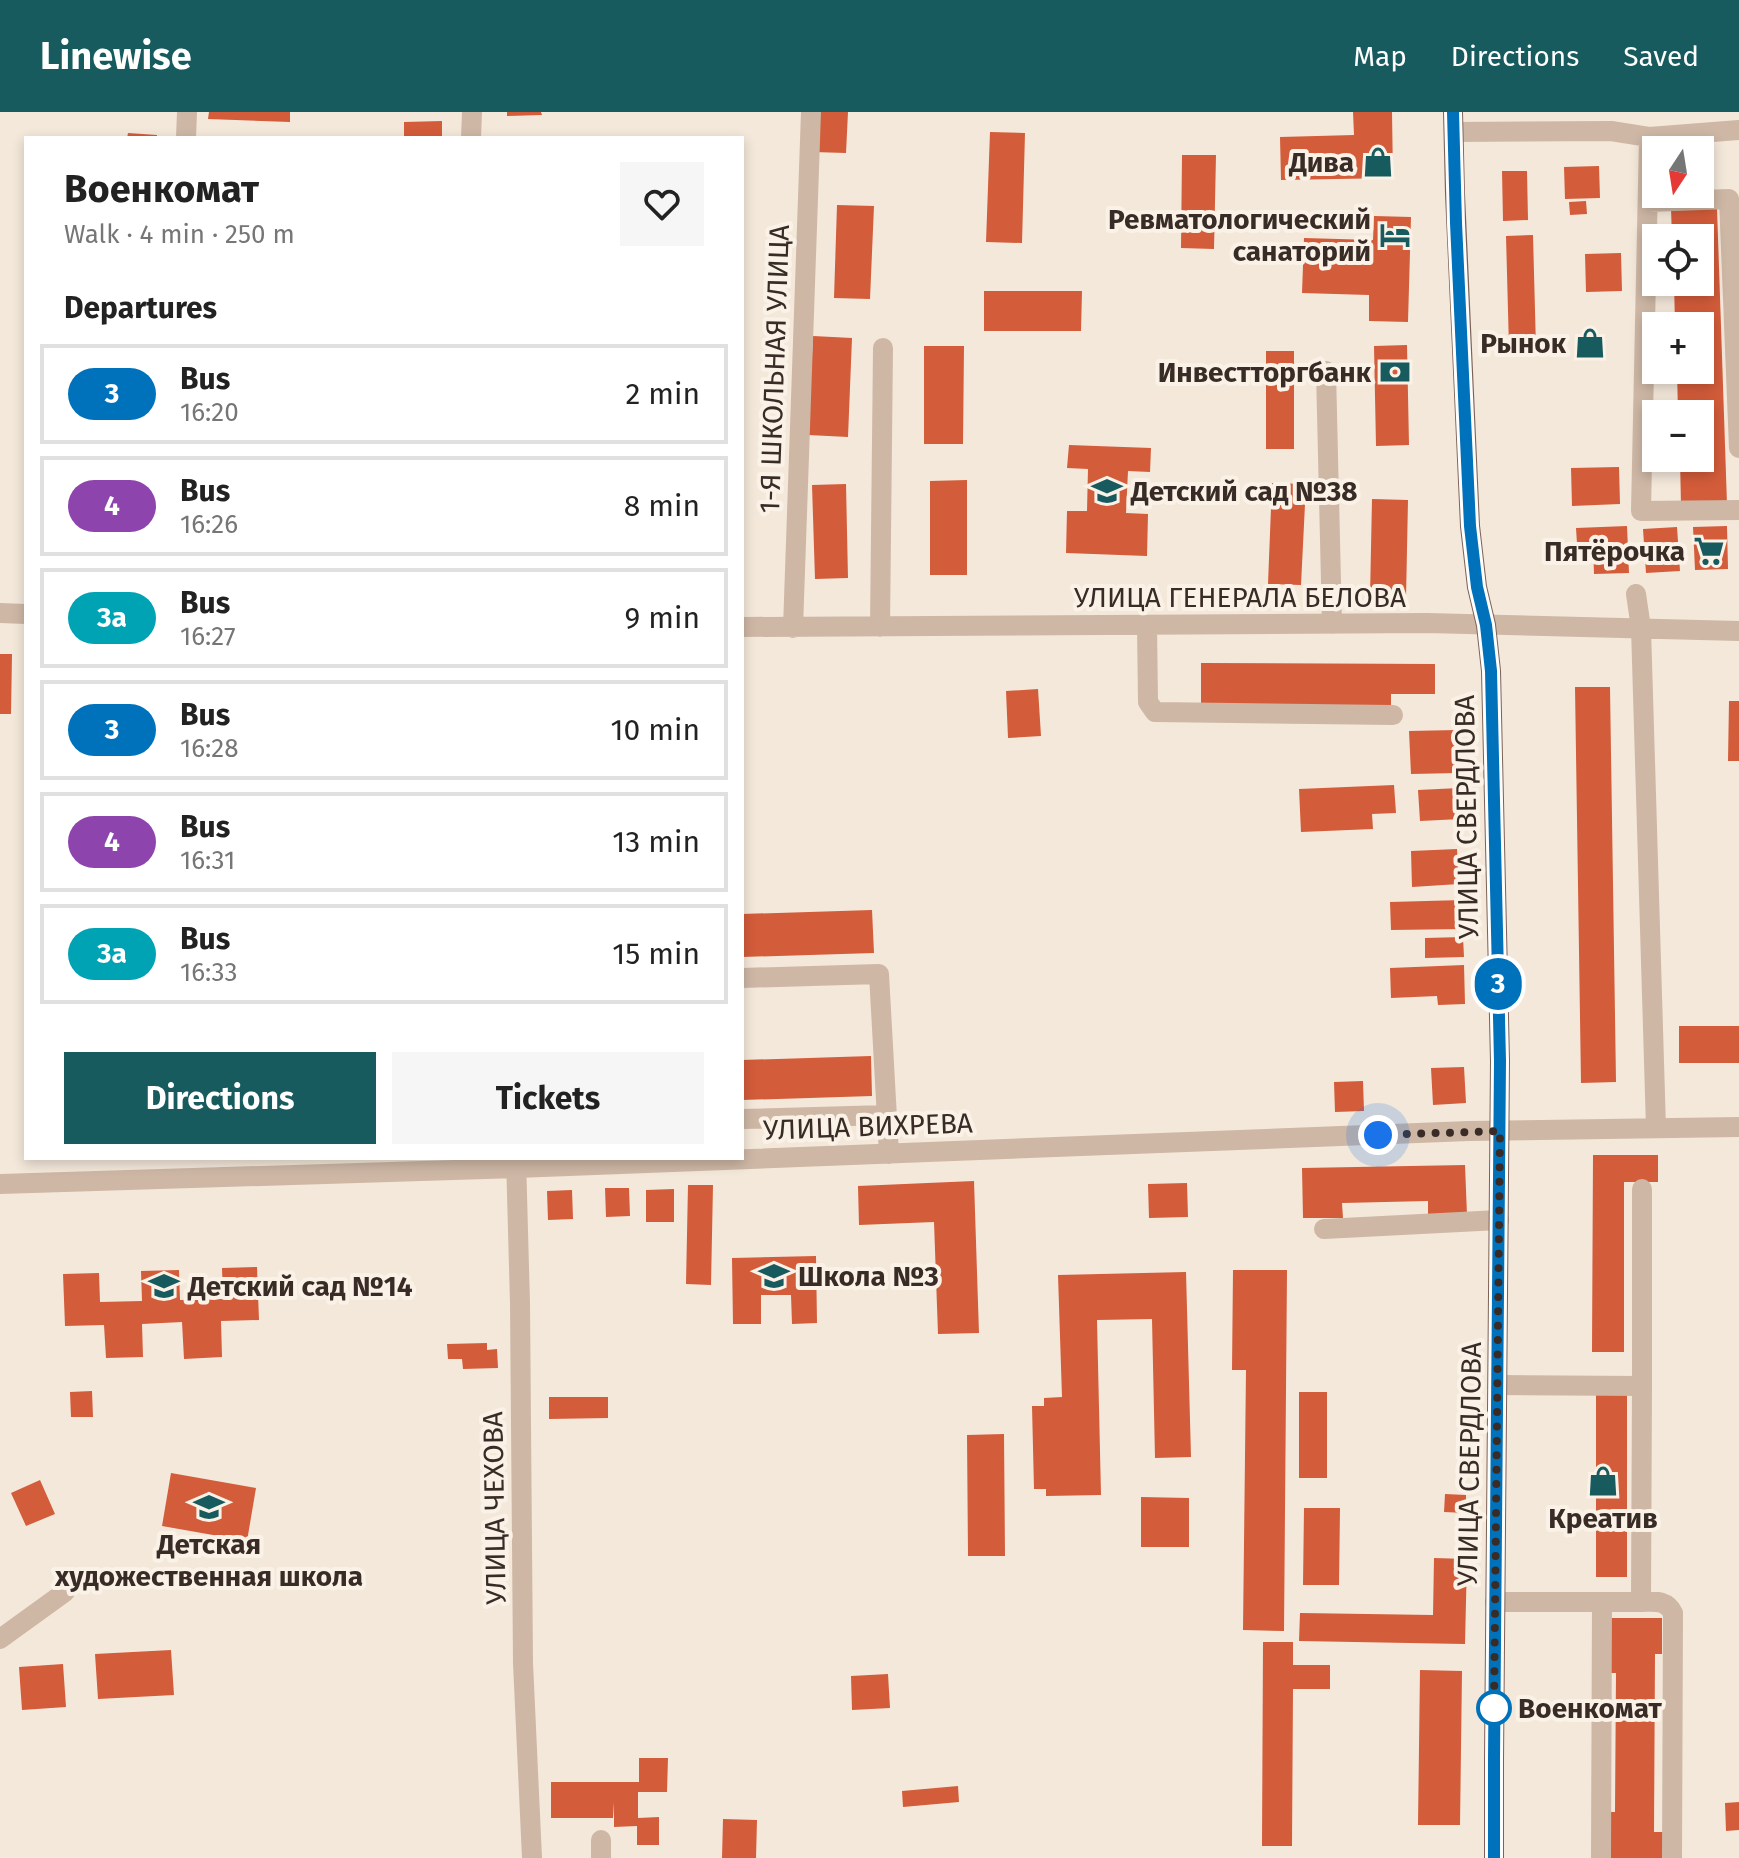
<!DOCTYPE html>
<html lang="en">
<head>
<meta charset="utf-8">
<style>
	:root { --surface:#fff; --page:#f6f6f6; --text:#222; --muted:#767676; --line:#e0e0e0; --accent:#185b5f }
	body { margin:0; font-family:"Fira Sans",sans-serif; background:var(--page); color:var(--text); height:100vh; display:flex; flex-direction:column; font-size:30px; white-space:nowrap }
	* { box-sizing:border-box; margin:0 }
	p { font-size:26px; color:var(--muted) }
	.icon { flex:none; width:44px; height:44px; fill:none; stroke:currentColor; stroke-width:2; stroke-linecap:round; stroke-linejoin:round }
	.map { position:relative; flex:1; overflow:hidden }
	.side { position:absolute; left:24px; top:24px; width:720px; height:1024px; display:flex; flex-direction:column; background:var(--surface); border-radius:0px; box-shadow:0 4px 12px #0003 }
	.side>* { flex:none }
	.badge { padding:0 16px; border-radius:26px; font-size:28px; line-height:52px }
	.needle { width:52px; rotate:192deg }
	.buttons { position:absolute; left:1642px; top:24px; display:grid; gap:16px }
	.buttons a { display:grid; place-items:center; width:72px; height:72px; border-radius:0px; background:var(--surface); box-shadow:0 4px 12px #0003; font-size:40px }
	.you { position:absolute; width:40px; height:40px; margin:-20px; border:6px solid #fff; border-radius:50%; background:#1a73e8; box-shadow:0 0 0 12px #1a73e833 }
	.map>.badge { position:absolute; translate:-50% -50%; box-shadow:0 0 0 4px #fff }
	h2 { padding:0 40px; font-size:30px; line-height:72px }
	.round { display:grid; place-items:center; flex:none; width:84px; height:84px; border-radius:0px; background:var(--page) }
	.headline { display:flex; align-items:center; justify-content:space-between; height:136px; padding:0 40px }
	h1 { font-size:38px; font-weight:700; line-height:60px }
	.button { display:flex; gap:16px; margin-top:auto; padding:16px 40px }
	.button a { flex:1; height:92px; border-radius:0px; background:var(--accent); color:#fff; font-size:32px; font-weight:700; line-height:92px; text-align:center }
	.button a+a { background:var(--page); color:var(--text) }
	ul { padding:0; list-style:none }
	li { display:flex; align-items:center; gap:24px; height:100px; margin:0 16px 12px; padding:0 24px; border:4px solid var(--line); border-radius:0px }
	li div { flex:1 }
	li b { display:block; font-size:30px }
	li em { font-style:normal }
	li .badge { min-width:88px; font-weight:700; text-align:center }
	header { display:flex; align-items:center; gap:48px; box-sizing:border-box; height:112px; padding:0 40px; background:var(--accent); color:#fff }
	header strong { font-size:38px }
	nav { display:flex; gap:44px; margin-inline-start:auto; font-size:28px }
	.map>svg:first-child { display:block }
</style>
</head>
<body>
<header>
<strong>Linewise</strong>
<nav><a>Map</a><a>Directions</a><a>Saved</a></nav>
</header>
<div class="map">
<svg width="1739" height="1746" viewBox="0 0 1739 1746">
	<rect width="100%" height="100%" fill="#f4e8da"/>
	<path fill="#d35c3a" d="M209 0H290V10L208 7Z
		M507 0H541L542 3 507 4Z
		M815 0H848L846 41 813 40Z
		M1353 0H1392L1393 66 1281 68 1280 25 1354 23Z
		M442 9V26H404V10Z
		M990 20 1025 21 1022 131 986 130Z
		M128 21 157 23V26H127Z
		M1182 43H1216L1214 137 1181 136Z
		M1599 54 1600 86 1565 87 1564 55Z
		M1502 59H1527L1528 108 1503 109Z
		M1586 89 1587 102 1570 103 1569 90Z
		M837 93 874 94 870 187 834 186Z
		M1717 96 1727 392 1681 394 1680 346H1700V302H1678L1677 258H1700V214H1675L1674 170H1700V126H1672L1671 97Z
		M1374 104 1411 105 1408 210 1369 209V183L1302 181 1304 126 1373 128Z
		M1533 123 1536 236H1509L1506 124Z
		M1621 141 1622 179 1586 180 1585 142Z
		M984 179H1082L1081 219H984Z
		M813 224 852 226 848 325 808 323Z
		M1407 233 1409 333 1376 334 1374 234Z
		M924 234H964L963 332H924Z
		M1266 239H1294V337H1266Z
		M1069 333 1151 336 1150 360 1128 359 1126 401 1148 402 1147 444 1066 441 1067 399H1087L1088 357 1067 356Z
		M1619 355 1620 392 1572 394 1571 356Z
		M967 368V463H930V369Z
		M1272 371 1306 372 1301 473 1268 472Z
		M846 372 848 466 815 467 812 373Z
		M1372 387 1408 388 1406 487 1370 486Z
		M1627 414 1629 461 1594 462 1593 432H1577L1576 416Z
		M1727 414 1728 457 1695 458 1693 415Z
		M1677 415 1680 459 1646 461 1643 417Z
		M0 542H12L11 602H0Z
		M1201 551 1435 552V582H1391V594L1201 593Z
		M1575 575H1610L1616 970 1581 971Z
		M1038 577 1041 624 1008 626 1006 579Z
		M1729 589H1739V649H1728Z
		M1457 618 1458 661 1411 662 1409 619Z
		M1394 673 1396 701 1372 702 1373 717 1301 720 1299 677Z
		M1459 676 1461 707 1420 709 1418 678Z
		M1457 737 1459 772 1412 775 1411 739Z
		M1463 788 1464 817 1391 818 1390 790Z
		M872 798 874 841 742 845V802Z
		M1463 825 1464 845 1425 846V826Z
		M1464 853 1465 892 1438 893 1437 884 1391 886 1390 856Z
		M1679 914H1739V951H1679Z
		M871 944 872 984 742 988V948Z
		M1464 955 1466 991 1433 993 1431 956Z
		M1363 969 1364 999 1335 1000 1334 970Z
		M1593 1043H1658V1070H1624V1240H1592Z
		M1465 1053 1467 1103 1428 1104V1089L1342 1091 1343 1106H1303L1302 1056Z
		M974 1069 979 1221 938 1222 934 1110 859 1113 858 1074Z
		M1187 1071 1188 1105 1149 1106 1148 1072Z
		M688 1073H713L711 1173 686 1172Z
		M605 1076H629L630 1104 606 1105Z
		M674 1077V1110H646V1078Z
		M572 1078 573 1107 548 1108 547 1079Z
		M816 1144 817 1211 792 1212 791 1183H761V1212H733L732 1146Z
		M257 1155 259 1208 221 1209 222 1245 184 1247 182 1210 142 1212 143 1245 106 1246 104 1213 65 1214 63 1162 99 1161 100 1190 142 1189 141 1159 179 1158 180 1188 223 1187 222 1156Z
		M1233 1158H1287L1284 1519 1243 1518 1246 1258H1232Z
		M1186 1160 1191 1345 1155 1346 1152 1207 1097 1208 1101 1383 1046 1384V1377H1034L1032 1294H1044V1286L1062 1285 1058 1163Z
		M487 1231V1238L497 1237 498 1256 463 1257 462 1247H448L447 1232Z
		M92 1279 93 1305H71L70 1280Z
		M1596 1279 1627 1280V1465H1596Z
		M1299 1280H1327V1366H1299Z
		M549 1285H608V1306L549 1307Z
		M1004 1322 1005 1444H968L967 1323Z
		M171 1361 256 1376 247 1429 162 1414Z
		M40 1368 55 1402 26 1414 11 1381Z
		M1445 1382 1466 1383V1401L1444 1400Z
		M1141 1385 1189 1386V1435H1141Z
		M1304 1396H1340L1339 1473H1303Z
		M1434 1446 1467 1447 1465 1532 1299 1529 1300 1501 1433 1503Z
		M1606 1506H1662V1542H1655L1654 1720H1667V1746H1611V1700H1615L1616 1561H1606Z
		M1263 1530H1293V1553H1330V1577H1293L1292 1734H1262Z
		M171 1538 174 1583 98 1587 95 1542Z
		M63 1552 66 1595 22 1598 19 1555Z
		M1420 1558 1462 1559 1460 1713H1418Z
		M888 1562 890 1596 852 1598 851 1564Z
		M639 1646H668L667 1680H638V1706L659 1705V1733H637V1714L614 1715V1690L613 1706H551V1670H639Z
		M958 1674 959 1690 903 1695 902 1679Z
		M1739 1690V1718L1726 1719 1725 1691Z
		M723 1707 757 1708 756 1746H722Z"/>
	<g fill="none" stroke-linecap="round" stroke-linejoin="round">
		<path stroke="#ceb7a5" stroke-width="20" d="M1454 20 1611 19 1649 25 1739 18
			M1649 25 1641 399 1739 398
			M186 26 187 0
			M471 26 472 0
			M1648 90 1729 87 1739 336
			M1326 259 1332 512
			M1636 482 1641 516 1656 1016
			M0 501 26 502
			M1147 513 1148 590 1155 600 1393 603
			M742 515 1427 511 1739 519
			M880 515 883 236
			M793 516 811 0
			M742 866 879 862 889 1042
			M742 1007 886 1003
			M516 1046 520 1191 523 1551 532 1746
			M0 1072 517 1056 1469 1019 1739 1015
			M1324 1117 1499 1108
			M1498 1273 1642 1274V1077
			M1495 1490H1641L1642 1274
			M1641 1490C1654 1490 1666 1487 1673 1501L1672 1746
			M0 1527 65 1480
			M601 1728V1746
			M1601 1746 1602 1490"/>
		<path stroke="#7c6256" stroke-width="20" d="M1453 0 1455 82 1470 414 1477 475 1486 513 1491 559 1500 949 1494 1648V1746"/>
	</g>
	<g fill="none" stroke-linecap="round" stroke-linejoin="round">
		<g stroke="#fff" stroke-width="18">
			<path id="line" d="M1453 0 1456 111 1470 414 1477 475 1486 513 1491 559 1500 949 1494 1648V1746"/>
		</g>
		<use href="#line" stroke="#0072bc" stroke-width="12"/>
		<path stroke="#392c27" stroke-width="8" stroke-dasharray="0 14.4" d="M1378 1023 1500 1019 1494 1596"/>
	</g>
	<defs>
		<g id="shop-bare" transform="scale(2.4)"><path d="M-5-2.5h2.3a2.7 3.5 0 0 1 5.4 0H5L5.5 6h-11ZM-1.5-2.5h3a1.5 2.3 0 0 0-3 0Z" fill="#185b5f" stroke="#fbf2e7" stroke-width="2.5" paint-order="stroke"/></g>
		<g id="hotel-bare" transform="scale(2.4)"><path d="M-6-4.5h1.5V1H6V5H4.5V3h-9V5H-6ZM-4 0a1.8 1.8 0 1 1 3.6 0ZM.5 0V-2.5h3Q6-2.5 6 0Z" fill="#185b5f" stroke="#fbf2e7" stroke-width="2.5" paint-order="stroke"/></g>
		<g id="bank-bare" transform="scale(2.4)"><path d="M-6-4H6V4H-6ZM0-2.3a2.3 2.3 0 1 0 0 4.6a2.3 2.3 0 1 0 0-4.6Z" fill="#185b5f" stroke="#fbf2e7" stroke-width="2.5" paint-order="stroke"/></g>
		<g id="school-bare" transform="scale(2.4)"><path d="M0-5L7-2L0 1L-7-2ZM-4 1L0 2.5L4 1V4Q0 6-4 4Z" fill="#185b5f" stroke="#fbf2e7" stroke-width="2.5" paint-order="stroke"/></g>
		<g id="supermarket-bare" transform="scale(2.4)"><path d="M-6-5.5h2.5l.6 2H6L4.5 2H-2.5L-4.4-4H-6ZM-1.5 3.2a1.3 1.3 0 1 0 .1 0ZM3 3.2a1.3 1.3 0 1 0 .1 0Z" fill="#185b5f" stroke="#fbf2e7" stroke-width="2.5" paint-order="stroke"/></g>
	</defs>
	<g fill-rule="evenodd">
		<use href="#shop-bare" x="1378" y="50"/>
		<use href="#hotel-bare" x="1395" y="123"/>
		<use href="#shop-bare" x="1590" y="231"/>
		<use href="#bank-bare" x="1395" y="260"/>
		<use href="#school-bare" x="1107" y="379"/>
		<use href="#supermarket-bare" x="1709" y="439"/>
		<use href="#school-bare" x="774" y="1164"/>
		<use href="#school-bare" x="164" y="1174"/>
		<use href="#shop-bare" x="1603" y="1369"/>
		<use href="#school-bare" x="209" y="1395"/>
	</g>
	<circle fill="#fff" stroke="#0072bc" stroke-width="4" cx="1494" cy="1596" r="16"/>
	<g text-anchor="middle" stroke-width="8" stroke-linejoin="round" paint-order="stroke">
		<g font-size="28" font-weight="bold" fill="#392c27" stroke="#fbf2e7" text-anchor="end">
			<text x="1354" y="60">Дива</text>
			<text x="1371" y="117">Ревматологический<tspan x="1371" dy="32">санаторий</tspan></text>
			<text x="1566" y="241">Рынок</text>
			<text x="1371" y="270">Инвестторгбанк</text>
			<text x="1131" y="389" text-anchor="start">Детский сад №38</text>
			<text x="1685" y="449">Пятёрочка</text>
			<text x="798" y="1174" text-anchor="start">Школа №3</text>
			<text x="188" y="1184" text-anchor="start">Детский сад №14</text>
			<text x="1603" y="1416" text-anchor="middle">Креатив</text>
			<text x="209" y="1442" text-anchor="middle">Детская<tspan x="209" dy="32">художественная школа</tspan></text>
		</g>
		<g font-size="28" fill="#392c27" stroke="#fbf2e7">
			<text transform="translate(774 257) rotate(-88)" y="10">1-Я ШКОЛЬНАЯ УЛИЦА</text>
			<text x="1240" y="495">УЛИЦА ГЕНЕРАЛА БЕЛОВА</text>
			<text transform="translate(1466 705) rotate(-91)" y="10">УЛИЦА СВЕРДЛОВА</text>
			<text transform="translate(868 1014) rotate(-2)" y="10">УЛИЦА ВИХРЕВА</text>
			<text transform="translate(1469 1352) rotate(-89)" y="10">УЛИЦА СВЕРДЛОВА</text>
			<text transform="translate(494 1396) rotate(-91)" y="10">УЛИЦА ЧЕХОВА</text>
		</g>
		<g font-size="28" font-weight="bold" fill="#392c27" stroke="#fbf2e7" text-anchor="start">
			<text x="1518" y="1606">Военкомат</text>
		</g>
	</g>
</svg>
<div class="buttons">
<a><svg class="needle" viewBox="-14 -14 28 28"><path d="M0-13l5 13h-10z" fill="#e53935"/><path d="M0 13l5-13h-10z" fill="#767676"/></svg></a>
<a><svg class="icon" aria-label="locate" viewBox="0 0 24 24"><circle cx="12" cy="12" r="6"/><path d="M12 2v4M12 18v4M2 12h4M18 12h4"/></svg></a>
<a>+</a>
<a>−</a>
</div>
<div class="you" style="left:1378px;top:1023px"></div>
<b class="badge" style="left:1498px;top:872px;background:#0072bc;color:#fff">3</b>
<section class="side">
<div class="headline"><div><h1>Военкомат</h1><p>Walk · 4 min · 250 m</p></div><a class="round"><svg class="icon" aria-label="heart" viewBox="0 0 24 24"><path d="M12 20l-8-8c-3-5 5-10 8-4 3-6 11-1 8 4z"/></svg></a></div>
<h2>Departures</h2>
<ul>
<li><span class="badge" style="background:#0072bc;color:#fff">3</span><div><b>Bus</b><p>16:20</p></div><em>2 min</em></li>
<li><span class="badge" style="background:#8e44ad;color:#fff">4</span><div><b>Bus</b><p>16:26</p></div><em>8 min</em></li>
<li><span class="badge" style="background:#00a3b4;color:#fff">3а</span><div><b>Bus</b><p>16:27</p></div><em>9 min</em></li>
<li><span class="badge" style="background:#0072bc;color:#fff">3</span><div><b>Bus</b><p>16:28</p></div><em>10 min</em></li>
<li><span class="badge" style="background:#8e44ad;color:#fff">4</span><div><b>Bus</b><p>16:31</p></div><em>13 min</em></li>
<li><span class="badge" style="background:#00a3b4;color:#fff">3а</span><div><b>Bus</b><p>16:33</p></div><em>15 min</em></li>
</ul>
<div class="button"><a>Directions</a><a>Tickets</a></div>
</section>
</div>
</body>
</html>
